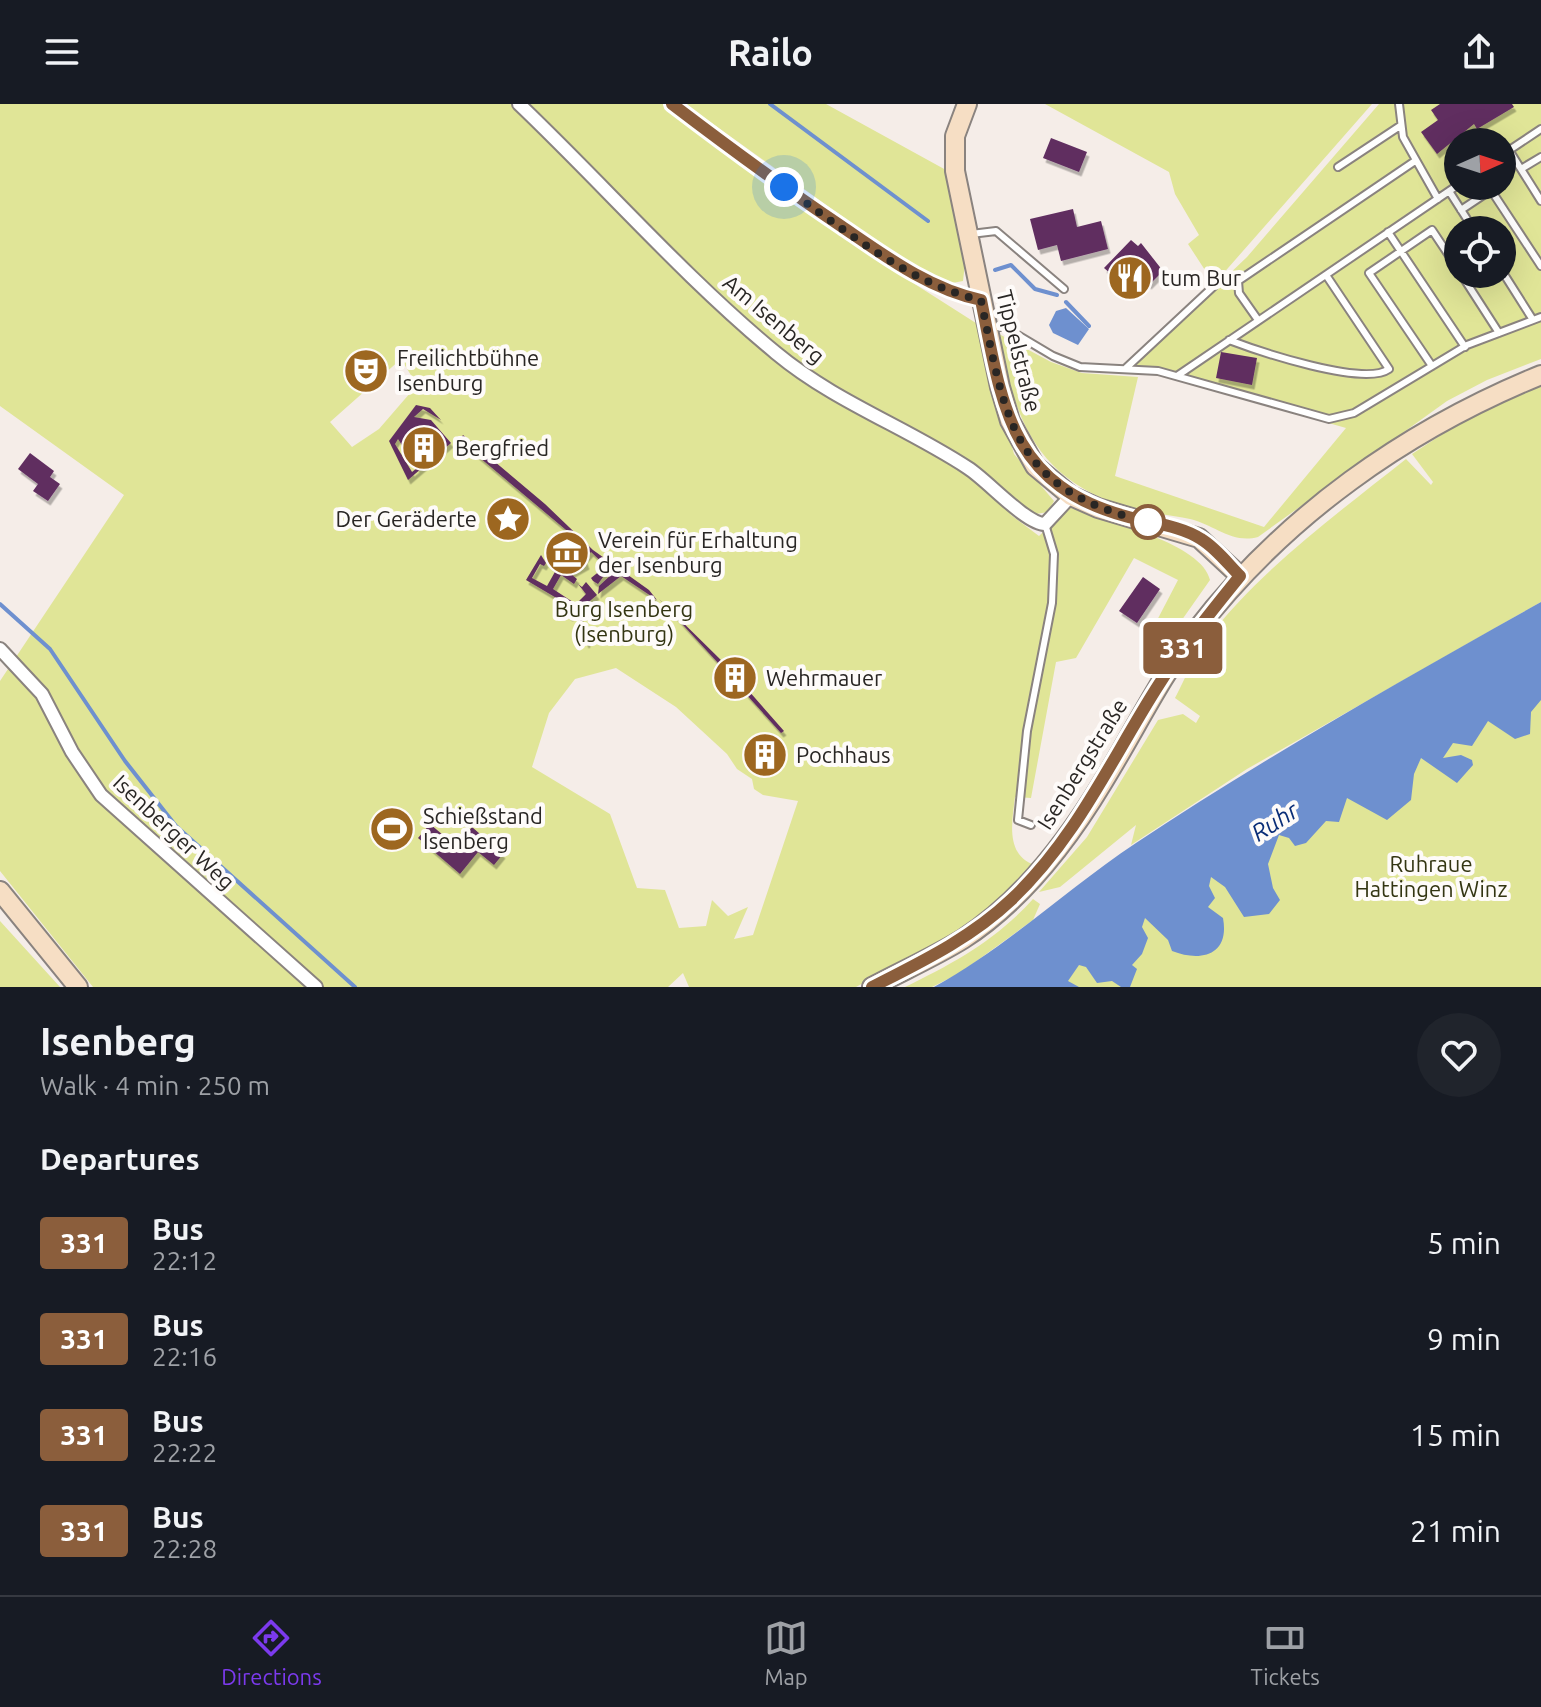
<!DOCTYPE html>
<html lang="en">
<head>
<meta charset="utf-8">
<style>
	:root { --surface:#171b24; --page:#20242c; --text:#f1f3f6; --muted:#9ea1a6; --line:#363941; --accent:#7c3aed }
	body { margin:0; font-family:Ubuntu,sans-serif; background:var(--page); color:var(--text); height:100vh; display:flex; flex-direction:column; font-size:30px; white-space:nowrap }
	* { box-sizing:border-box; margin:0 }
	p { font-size:26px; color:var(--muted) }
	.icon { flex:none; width:44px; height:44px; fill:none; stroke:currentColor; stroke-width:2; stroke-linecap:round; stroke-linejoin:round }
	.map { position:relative; height:883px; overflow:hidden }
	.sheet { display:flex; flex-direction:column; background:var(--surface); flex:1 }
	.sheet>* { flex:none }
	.badge { padding:0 16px; border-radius:6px; font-size:28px; line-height:52px }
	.needle { width:52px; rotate:87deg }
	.controls { position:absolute; left:1444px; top:24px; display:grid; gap:16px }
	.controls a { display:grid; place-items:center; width:72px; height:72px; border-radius:50%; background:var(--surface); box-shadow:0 8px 32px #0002; font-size:40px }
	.you { position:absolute; width:40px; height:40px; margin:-20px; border:6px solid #fff; border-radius:50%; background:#1a73e8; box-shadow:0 0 0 12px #1a73e833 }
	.map>.badge { position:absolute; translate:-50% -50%; box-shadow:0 0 0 4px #fff }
	h2 { padding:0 40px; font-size:30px; line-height:72px }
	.round { display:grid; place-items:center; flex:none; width:84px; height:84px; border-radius:42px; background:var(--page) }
	.headline { display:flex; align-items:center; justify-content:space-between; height:136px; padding:0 40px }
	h1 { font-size:38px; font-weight:700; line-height:60px }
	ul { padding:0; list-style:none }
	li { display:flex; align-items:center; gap:24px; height:96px; padding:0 40px }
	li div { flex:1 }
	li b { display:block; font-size:30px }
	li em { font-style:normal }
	li .badge { min-width:88px; font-weight:700; text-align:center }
	header { display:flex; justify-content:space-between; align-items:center; height:104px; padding:0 40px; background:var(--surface); font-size:36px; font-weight:700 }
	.tabs { display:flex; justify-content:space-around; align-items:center; height:112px; border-top:2px solid var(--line); background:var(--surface); font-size:22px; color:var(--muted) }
	.tabs a { display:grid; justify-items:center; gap:4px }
	.tabs .on { color:var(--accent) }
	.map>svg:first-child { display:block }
</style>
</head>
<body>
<header><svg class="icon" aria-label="menu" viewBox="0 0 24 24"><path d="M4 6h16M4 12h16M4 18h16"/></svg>Railo<svg class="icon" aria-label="share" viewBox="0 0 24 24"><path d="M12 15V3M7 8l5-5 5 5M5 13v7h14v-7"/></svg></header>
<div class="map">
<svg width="1541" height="883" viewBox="0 0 1541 883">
	<defs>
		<filter id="shadow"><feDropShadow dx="2.5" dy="4.5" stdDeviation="0" flood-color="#0004"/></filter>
	</defs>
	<rect width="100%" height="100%" fill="#f5ede8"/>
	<path fill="#e0e597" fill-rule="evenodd" d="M0 0H513L580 62 670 158 826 288 877 321 953 359 998 392 1011 411 1039 432 1069 403C1105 417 1202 439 1210 476L1153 557 1140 549 1178 476 1134 454 1076 554 1056 558 1031 694 1015 693C1012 718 1005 751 1035 761L998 797 953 829 856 883H689L683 869 668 883H93L0 767V577L124 391 0 302ZM401 255 417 281 379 325 352 343 330 318ZM616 564 676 603 727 650 737 665 752 675 754 685 763 691 798 697 753 831 734 835 748 803 728 812 712 796 706 822 679 824 665 786 637 784 610 710 532 663 549 609 575 575Z
		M528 0H664L733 55 877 156 979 221 1014 350 1054 397 1048 408 1036 410 1024 404 783 249 677 152Z
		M685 0H826L946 66 965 159 963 177 947 180 885 143Z
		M1045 0H1372L1214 180 1188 140 1199 131 1175 90 1169 68Z
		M1379 0H1541V255L1487 276 1447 297 1258 433C1232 440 1215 421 1190 415 1168 410 1144 410 1123 402 1035 373 1014 314 999 230L1051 258 1082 269 1138 273 1115 372 1264 423 1346 324 1158 270 1140 269 1136 259 1247 153ZM1458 38H1502V82H1458ZM1458 126H1502V170H1458Z
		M1541 282V498L1247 665 1131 741 1136 721 1060 783 1039 788 1087 733 1158 616 1183 610 1196 619 1200 612 1175 594C1185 575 1194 552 1207 535 1262 464 1337 410 1406 355L1431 381 1433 378 1412 350 1464 316Z
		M1541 588V883H1031L1258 741Z
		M1033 795 1040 800 1033 816 960 869 932 883H905C954 859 996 836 1033 795Z
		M0 817 60 883H0Z"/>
	<path fill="#6e90cf" d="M1066 204 1089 225 1078 241 1053 229 1049 221 1056 207Z
		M1541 498V596L1531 608 1530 630 1515 635 1488 617 1472 642 1453 639 1443 654 1461 651 1472 656 1473 661 1457 679 1421 654 1414 670 1411 696 1387 716 1347 694 1339 718 1326 717 1306 739 1295 742 1289 734 1279 731 1268 760 1273 784 1280 796 1269 810 1244 813 1225 783 1211 773 1209 782 1215 794 1208 803 1223 814C1230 852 1200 858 1172 847L1168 836 1145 814 1142 823 1148 834 1142 850 1132 861 1137 865 1130 883H1121L1112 877 1097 879 1086 863 1079 861 1068 877 1079 883H934C1007 843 1067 785 1136 739 1267 652 1404 575 1541 498Z"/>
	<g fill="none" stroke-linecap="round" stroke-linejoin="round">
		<path stroke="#6e90cf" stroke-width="4" d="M770 0 928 117
			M995 166 1011 161 1035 185 1057 191
			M1066 198 1089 222
			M0 500 50 545 125 657 176 722 355 883"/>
	</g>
	<path fill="#612e61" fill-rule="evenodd" filter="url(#shadow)" d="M1440 0H1512L1514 3 1477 25 1474 20 1437 50 1421 28 1438 16 1431 6Z
		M1051 34 1087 48 1079 68 1043 54Z
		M1073 105 1077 123 1101 117 1108 145 1061 157 1057 141 1038 146 1030 115Z
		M1131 136 1138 142 1141 139 1163 167 1149 181 1144 176 1132 188 1104 164Z
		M1221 248 1257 254 1252 281 1216 274Z
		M416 301 430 304 441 316 423 305 414 313 431 316 451 339 408 376 389 337ZM398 335 417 364 412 368 395 340Z
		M463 331 545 400 593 446 649 486 657 496 621 472 598 490 599 482 613 469 609 465 598 480 593 477 591 474 606 462 591 448 585 455 587 461 571 470 577 475 574 480 561 471 553 485 576 500 586 490 578 480 582 483 586 478 597 491 579 506 588 539 586 540 576 509 570 513 565 508 570 502 526 476 541 451 546 459 544 462 540 460 532 474 547 482 556 466 550 462 555 461 578 436 473 348 461 334Z
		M30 349 54 367 50 373 60 380 48 397 33 387 38 380 18 365Z
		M1143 473 1160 485 1137 519 1119 507Z
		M659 495 725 560 739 576 719 560Z
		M748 586 784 627 781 629 745 589Z
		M430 720 456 742 472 723 503 750 494 761 478 748 460 770 418 734Z"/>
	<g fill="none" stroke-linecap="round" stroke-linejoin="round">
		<g stroke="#8a837f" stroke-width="10">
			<path id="lane" d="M1399 0 1403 33 1438 95
				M1509 46 1541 97
				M1502 51 1541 25
				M1338 63 1400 22
				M1521 65 1541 53
				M1449 87 1474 126
				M1461 106 1491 86 1541 162
				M1388 128 1465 243
				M971 130 996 127 1064 185
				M1502 167 1533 216
				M1461 170 1499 229
				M1258 216 1239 189 1238 177 1415 57
				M990 223H1004L1053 252 1080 263 1158 267 1329 315 1354 309 1467 241 1541 213
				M1229 236C1258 247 1364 283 1389 265L1326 171
				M1432 262 1369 169 1432 126 1458 165
				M1125 265 1214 182
				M1177 272 1458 81
				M1031 721 1018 716 1027 627 1052 499 1054 450 1045 420"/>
		</g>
		<g stroke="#8a837f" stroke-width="16">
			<path id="street" d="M519 0C605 82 684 173 776 249 835 298 906 323 968 364 987 376 1026 420 1045 420L1071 392
				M672 0C727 42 783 83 841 122 885 152 929 185 981 196
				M0 545 42 590 72 648 101 691 316 883"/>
		</g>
		<g stroke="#8a837f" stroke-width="22">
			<path id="secondary" d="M967 0 955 32V67L1000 283 1010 317 1035 362 1071 392 1098 404 1199 434 1240 472
				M0 787 78 883
				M872 883C902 867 934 853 963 835 1022 797 1067 738 1103 678 1134 628 1159 575 1195 528 1284 412 1406 326 1541 271"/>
		</g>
		<use href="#lane" stroke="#fff" stroke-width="6"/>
		<use href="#street" stroke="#fff" stroke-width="12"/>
		<use href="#secondary" stroke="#f6dec4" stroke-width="18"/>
	</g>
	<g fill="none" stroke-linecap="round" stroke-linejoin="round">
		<g stroke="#fff" stroke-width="18">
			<path id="line" d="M672 0C727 42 783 83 841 122 885 152 929 185 981 196 1002 300 1009 380 1125 412 1149 419 1180 421 1201 435 1216 444 1228 460 1240 472 1210 509 1181 545 1156 585 1110 658 1075 736 1011 796 971 834 921 858 872 883"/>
		</g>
		<use href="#line" stroke="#8b5e3c" stroke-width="12"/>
		<path stroke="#292624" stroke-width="8" stroke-dasharray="0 14.4" d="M784 83C844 125 909 180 981 196 1006 319 1013 386 1148 418"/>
	</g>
	<defs>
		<g id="restaurant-disc" transform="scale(2.3)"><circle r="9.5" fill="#9d6720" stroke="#fefbf9"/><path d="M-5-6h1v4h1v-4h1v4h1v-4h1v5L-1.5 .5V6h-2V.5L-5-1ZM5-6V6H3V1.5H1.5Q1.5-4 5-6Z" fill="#fff"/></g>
		<g id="theatre-disc" transform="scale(2.3)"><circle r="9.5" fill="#9d6720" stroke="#fefbf9"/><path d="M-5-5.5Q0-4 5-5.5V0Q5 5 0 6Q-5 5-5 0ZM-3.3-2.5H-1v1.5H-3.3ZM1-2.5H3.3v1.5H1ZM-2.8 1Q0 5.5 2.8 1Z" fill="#fff"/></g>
		<g id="building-disc" transform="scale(2.3)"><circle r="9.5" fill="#9d6720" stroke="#fefbf9"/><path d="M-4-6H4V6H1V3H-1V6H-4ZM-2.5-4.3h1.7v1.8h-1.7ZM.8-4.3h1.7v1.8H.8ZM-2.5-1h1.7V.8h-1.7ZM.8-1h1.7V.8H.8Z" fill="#fff"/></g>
		<g id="sight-disc" transform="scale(2.3)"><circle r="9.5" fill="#9d6720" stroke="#fefbf9"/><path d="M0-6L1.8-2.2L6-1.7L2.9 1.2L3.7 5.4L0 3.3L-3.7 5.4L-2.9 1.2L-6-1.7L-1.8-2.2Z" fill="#fff"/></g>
		<g id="museum-disc" transform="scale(2.3)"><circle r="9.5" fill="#9d6720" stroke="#fefbf9"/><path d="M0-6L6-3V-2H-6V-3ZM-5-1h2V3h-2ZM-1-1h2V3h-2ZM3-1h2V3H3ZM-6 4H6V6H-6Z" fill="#fff"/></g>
		<g id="stadium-disc" transform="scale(2.3)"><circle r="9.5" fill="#9d6720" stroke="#fefbf9"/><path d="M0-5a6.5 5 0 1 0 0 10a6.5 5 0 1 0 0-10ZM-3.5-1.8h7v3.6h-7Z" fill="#fff"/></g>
	</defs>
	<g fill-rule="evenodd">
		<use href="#restaurant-disc" x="1130" y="174"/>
		<use href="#theatre-disc" x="366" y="267"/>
		<use href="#building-disc" x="424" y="344"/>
		<use href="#sight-disc" x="508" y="415"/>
		<use href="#museum-disc" x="567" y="449"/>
		<use href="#building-disc" x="735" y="574"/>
		<use href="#building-disc" x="765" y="651"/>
		<use href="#stadium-disc" x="392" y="725"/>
	</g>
	<circle fill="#fff" stroke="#8b5e3c" stroke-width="4" cx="1148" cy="418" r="16"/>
	<g text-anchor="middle" stroke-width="8" stroke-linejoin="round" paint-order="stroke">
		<g font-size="22" fill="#292624" stroke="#fefbf9" text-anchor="start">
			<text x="1161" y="182">tum Bur</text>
			<text x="397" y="262">Freilichtbühne<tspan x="397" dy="25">Isenburg</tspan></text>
			<text x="455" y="352">Bergfried</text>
			<text x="477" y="423" text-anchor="end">Der Geräderte</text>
			<text x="598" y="444">Verein für Erhaltung<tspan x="598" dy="25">der Isenburg</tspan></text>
			<text x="766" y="582">Wehrmauer</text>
			<text x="796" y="659">Pochhaus</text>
			<text x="423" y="720">Schießstand<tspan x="423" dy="25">Isenberg</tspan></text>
		</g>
		<g font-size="22" fill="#292624" stroke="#fefbf9">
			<text transform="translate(774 215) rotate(40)" y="8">Am Isenberg</text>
			<text transform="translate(1019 247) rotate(76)" y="8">Tippelstraße</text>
			<text transform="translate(1082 660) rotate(-58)" y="8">Isenbergstraße</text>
			<text transform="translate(174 728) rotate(43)" y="8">Isenberger Weg</text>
		</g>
		<g font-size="22" fill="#333512" stroke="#fefbf9">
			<text x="624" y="513">Burg Isenberg<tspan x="624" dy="25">(Isenburg)</tspan></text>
			<text x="1431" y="768">Ruhraue<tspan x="1431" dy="25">Hattingen Winz</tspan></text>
		</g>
		<g font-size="24" font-style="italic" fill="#0a2d77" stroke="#fefbf9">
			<text transform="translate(1275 718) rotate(-33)" y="8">Ruhr</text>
		</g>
	</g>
</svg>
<div class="controls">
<a><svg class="needle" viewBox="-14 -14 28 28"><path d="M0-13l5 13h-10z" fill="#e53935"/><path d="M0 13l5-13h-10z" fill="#9ea1a6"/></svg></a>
<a><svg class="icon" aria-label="locate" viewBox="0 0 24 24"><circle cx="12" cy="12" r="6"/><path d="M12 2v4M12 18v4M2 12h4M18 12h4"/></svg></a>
</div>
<div class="you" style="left:784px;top:83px"></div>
<b class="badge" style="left:1183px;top:544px;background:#8b5e3c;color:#fff">331</b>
</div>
<section class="sheet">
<div class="headline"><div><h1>Isenberg</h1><p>Walk · 4 min · 250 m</p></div><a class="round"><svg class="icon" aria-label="heart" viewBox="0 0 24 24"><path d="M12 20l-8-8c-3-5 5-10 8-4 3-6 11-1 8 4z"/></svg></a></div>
<h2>Departures</h2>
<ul>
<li><span class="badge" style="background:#8b5e3c;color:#fff">331</span><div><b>Bus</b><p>22:12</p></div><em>5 min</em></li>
<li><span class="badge" style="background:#8b5e3c;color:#fff">331</span><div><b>Bus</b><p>22:16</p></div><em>9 min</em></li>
<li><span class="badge" style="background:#8b5e3c;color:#fff">331</span><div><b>Bus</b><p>22:22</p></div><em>15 min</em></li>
<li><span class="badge" style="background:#8b5e3c;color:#fff">331</span><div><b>Bus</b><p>22:28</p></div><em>21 min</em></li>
</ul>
</section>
<nav class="tabs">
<a class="on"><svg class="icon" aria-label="directions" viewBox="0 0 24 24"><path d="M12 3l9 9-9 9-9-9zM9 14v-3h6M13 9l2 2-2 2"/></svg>Directions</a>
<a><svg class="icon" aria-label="map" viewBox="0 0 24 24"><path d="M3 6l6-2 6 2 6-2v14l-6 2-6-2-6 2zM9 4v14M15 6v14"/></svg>Map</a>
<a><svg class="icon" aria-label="tickets" viewBox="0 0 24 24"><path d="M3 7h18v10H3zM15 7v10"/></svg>Tickets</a>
</nav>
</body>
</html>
